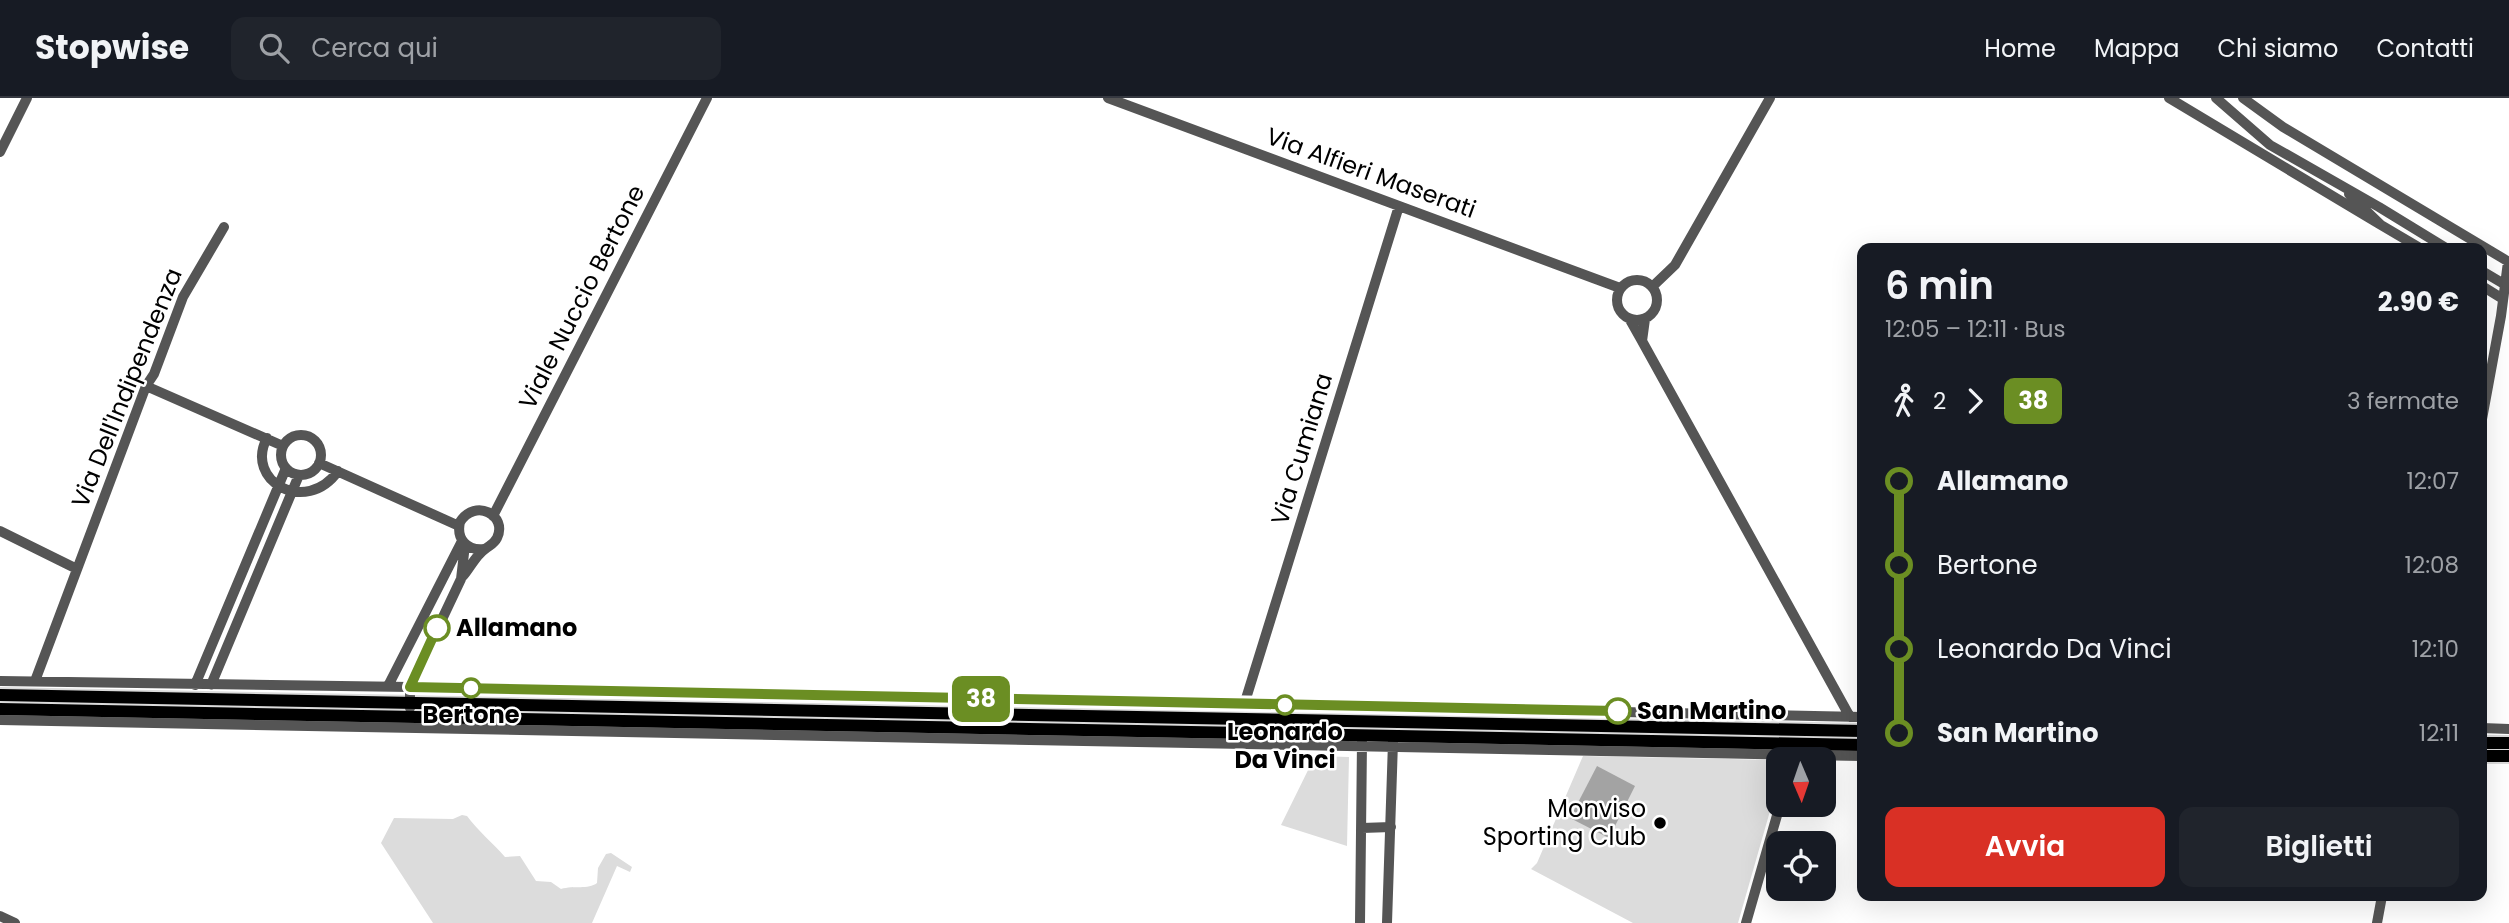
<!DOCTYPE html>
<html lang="it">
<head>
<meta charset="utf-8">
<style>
	:root { --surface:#171b24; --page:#20242c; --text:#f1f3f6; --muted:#9ea1a6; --line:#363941; --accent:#d93025 }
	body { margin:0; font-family:Poppins,sans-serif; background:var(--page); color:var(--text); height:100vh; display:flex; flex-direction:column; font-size:26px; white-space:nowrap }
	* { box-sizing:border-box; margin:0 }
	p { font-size:23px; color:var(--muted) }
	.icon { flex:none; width:38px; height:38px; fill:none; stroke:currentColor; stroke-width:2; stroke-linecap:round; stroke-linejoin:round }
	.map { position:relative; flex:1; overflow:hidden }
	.panel { position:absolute; left:1857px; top:145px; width:630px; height:658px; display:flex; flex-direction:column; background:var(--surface); border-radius:14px; box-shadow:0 7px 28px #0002 }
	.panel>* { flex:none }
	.badge { padding:0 14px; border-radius:10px; font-size:24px; line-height:46px }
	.needle { width:46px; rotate:178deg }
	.fabs { position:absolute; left:1766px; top:649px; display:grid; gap:14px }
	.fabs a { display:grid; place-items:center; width:70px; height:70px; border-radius:14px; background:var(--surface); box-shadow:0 7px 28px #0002; font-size:35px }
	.map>.badge { position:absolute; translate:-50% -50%; box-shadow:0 0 0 4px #fff }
	.legs { display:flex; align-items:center; gap:10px; height:77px; padding:0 28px; font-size:23px }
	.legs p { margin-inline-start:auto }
	.headline { display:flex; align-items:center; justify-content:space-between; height:119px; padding:0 28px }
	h1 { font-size:38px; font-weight:600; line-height:52px }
	.primary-button { display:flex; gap:14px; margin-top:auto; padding:14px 28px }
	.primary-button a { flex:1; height:80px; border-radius:14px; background:var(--accent); color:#fff; font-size:28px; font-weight:600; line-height:80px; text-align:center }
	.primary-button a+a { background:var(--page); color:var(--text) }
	ul { padding:0 28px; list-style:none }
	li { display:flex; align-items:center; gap:24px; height:84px; font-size:26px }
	li i { display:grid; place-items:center; width:10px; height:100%; margin:0 9px; background:currentColor }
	li i::after { content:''; width:18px; height:18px; margin:-9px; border:5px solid; border-radius:50%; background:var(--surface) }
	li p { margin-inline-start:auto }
	li:first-child i { background:linear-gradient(#0000 50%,currentColor 0) }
	li:last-child i { background:linear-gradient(currentColor 50%,#0000 0) }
	header { display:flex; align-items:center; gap:42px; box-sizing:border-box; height:98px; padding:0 35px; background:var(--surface); border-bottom:2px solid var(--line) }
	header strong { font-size:33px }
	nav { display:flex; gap:38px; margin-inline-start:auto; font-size:24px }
	.search { width:490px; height:63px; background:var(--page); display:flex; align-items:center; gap:18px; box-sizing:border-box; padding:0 24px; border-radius:14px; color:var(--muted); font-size:26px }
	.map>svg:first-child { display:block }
</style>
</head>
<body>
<header>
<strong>Stopwise</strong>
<div class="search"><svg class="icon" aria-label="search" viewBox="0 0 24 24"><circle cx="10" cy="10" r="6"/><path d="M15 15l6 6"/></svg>Cerca qui</div>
<nav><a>Home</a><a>Mappa</a><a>Chi siamo</a><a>Contatti</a></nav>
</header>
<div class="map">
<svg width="2509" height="825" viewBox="0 0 2509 825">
	<rect width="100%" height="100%" fill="#fff"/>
	<path fill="#dcdcdc" d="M1315 658 1349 659 1347 748 1281 727Z
		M1583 658 1778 662V685L1738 825H1633L1531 771 1537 765Z
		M462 717 467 718C479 734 492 744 505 759L520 758 536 783 551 784 561 791C574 787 588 792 597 785L598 770 606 756 611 755 632 769 630 774 617 768 592 825H433L381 745 394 720 453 721Z"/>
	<path fill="#a3a3a3" d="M1597 668 1635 688 1609 740 1570 720Z"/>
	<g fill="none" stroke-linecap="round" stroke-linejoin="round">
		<g stroke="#dbdbdb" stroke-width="16">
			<path id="major" d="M0 597 1862 633
				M0 611 1862 647
				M2482 645H2509
				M2482 658H2509"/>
		</g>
		<path stroke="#555" stroke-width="10" d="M1108 0 1620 190
			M2169 0 2381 127
			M2216 0 2270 47 2379 109 2446 150
			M2243 0 2283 29 2509 164
			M0 54 27 0
			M2349 96 2381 127 2420 150
			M2482 173 2509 189
			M1617 202a20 20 0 1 1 40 0a20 20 0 1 1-40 0Z
			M2482 188 2503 201
			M1652 189 1675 167 1770 0
			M1629 220 1642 243 1645 221
			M1642 243 1850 619
			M146 288 283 348
			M2482 321 2501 218 2508 164
			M281 357a20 20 0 1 1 40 0a20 20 0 1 1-40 0Z
			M267 340C244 383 306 418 338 373
			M319 365 459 428
			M493 418 707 0
			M0 433 77 471
			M463 478C470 470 476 457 485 451 490 447 494 446 497 440 508 417 475 400 460 424 456 441 467 453 484 451
			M0 583 410 589 1862 619
			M35 583 146 288 154 276 183 199 224 129
			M195 587 286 370
			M211 587 299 377
			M388 588 462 443
			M1244 607 1399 108
			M410 610V589L461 481 465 447
			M0 622 1862 658
			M2482 630 2509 631
			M1362 730 1391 729
			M0 818 15 825
			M1360 825 1362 644
			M1387 825 1393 644
			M1746 825 1780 707
			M2377 825 2382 798"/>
		<use href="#major" stroke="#000" stroke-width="12"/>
	</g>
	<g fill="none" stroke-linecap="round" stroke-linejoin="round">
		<g stroke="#fff" stroke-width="16">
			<path id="line-1" d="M437 530 410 589 1618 613"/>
		</g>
		<use href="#line-1" stroke="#6b8e23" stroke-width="10"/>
	</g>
	<g fill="#fff" stroke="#6b8e23" stroke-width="3.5">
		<circle cx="437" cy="530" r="12"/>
		<circle cx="471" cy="590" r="9"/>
		<circle cx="1285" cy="607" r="9"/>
		<circle cx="1618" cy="613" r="12"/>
	</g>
	<circle fill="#000" stroke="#fff" stroke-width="2.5" cx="1660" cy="725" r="7"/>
	<g text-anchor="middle" stroke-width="5" stroke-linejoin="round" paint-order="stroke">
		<g font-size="24" fill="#000" stroke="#fff">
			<text transform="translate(1371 75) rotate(20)" y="8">Via Alfieri Maserati</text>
			<text transform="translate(582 199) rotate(-63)" y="8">Viale Nuccio Bertone</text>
			<text transform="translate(127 290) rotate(-68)" y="8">Via Dell'Indipendenza</text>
			<text transform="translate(1302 351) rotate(-73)" y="8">Via Cumiana</text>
		</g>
		<g font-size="24" font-weight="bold" fill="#000" stroke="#fff" text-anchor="start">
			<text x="456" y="538">Allamano</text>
			<text x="1637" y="621">San Martino</text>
			<text x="471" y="625" text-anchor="middle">Bertone</text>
			<text x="1285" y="642" text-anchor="middle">Leonardo<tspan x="1285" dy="28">Da Vinci</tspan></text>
		</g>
		<g font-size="24" fill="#000" stroke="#fff" text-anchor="end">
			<text x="1646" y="719">Monviso<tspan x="1646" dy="28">Sporting Club</tspan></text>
		</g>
	</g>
</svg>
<div class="fabs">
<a><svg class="needle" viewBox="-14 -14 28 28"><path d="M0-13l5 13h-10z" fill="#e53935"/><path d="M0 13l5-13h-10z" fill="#9ea1a6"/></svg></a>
<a><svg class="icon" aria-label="locate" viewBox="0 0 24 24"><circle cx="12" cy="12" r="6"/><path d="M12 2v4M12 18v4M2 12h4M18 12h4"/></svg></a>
</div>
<b class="badge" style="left:981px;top:601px;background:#6b8e23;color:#fff">38</b>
<section class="panel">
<div class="headline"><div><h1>6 min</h1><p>12:05 – 12:11 · Bus</p></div><b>2.90 €</b></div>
<div class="legs"><svg class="icon" aria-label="walk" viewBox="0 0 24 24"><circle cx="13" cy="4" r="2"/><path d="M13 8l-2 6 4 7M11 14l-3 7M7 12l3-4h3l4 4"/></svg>2<svg class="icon" aria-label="forward" viewBox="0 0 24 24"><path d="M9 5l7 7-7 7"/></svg><b class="badge" style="background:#6b8e23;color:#fff">38</b><p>3 fermate</p></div>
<ul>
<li><i style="color:#6b8e23"></i><b>Allamano</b><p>12:07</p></li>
<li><i style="color:#6b8e23"></i><span>Bertone</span><p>12:08</p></li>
<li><i style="color:#6b8e23"></i><span>Leonardo Da Vinci</span><p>12:10</p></li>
<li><i style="color:#6b8e23"></i><b>San Martino</b><p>12:11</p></li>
</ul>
<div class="primary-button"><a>Avvia</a><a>Biglietti</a></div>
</section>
</div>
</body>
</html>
